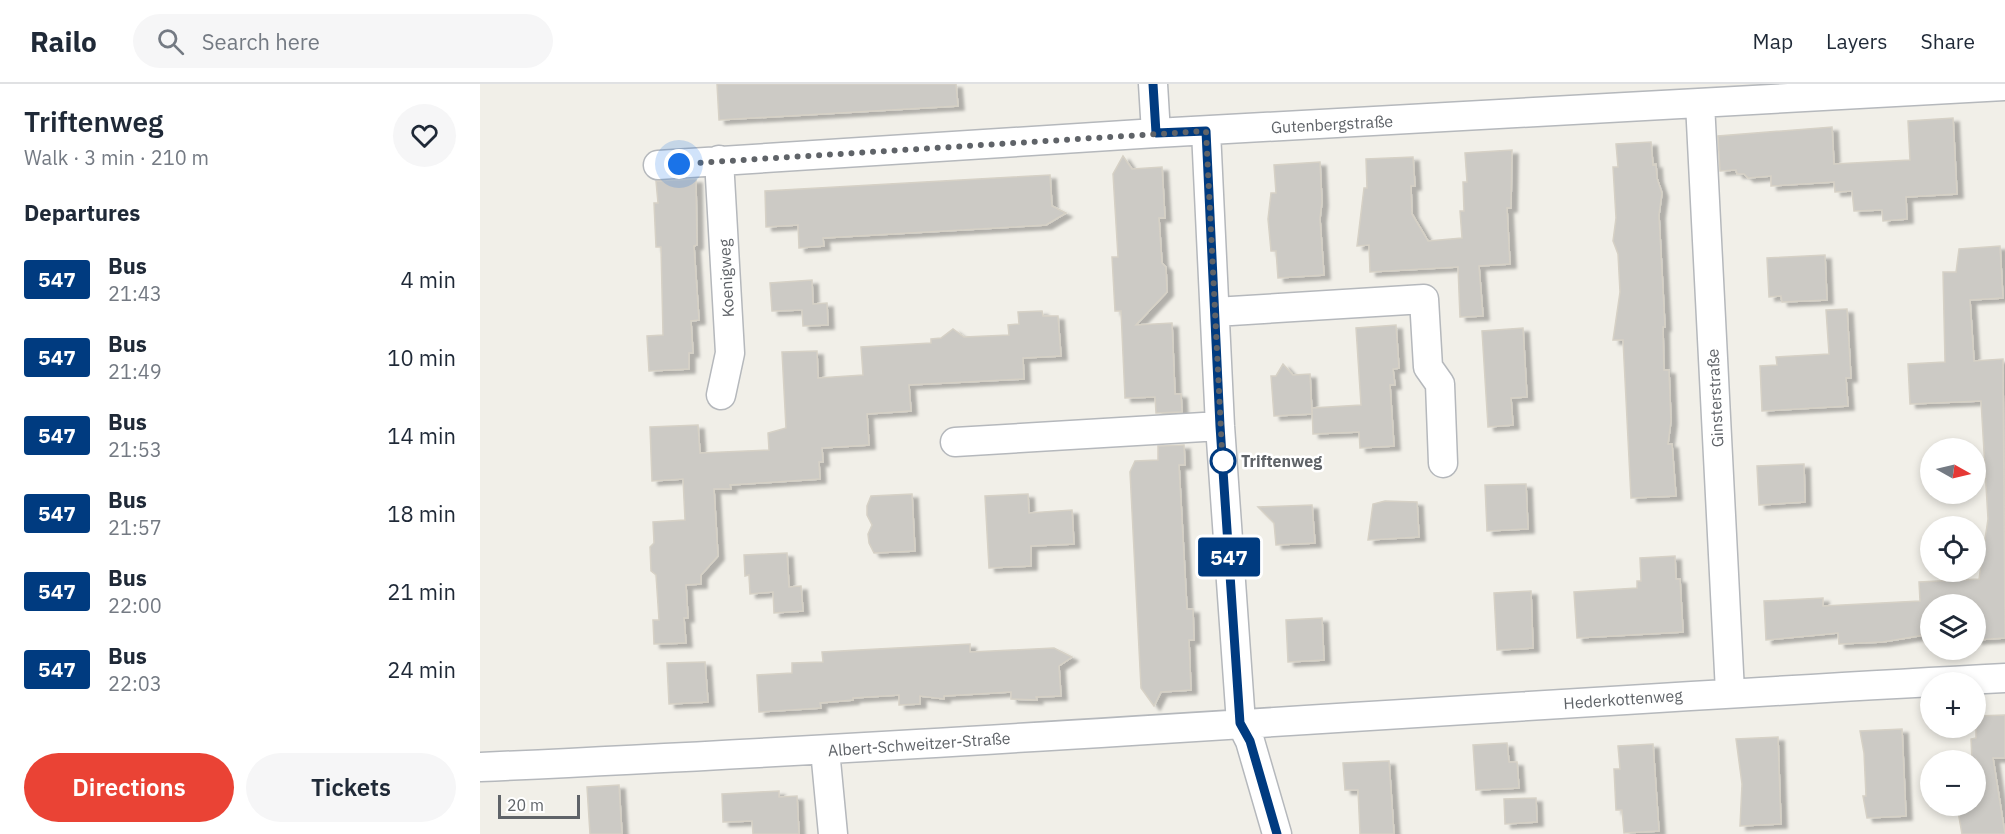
<!DOCTYPE html>
<html lang="en">
<head>
<meta charset="utf-8">
<style>
	:root { --surface:#fff; --page:#f6f6f7; --text:#1f2937; --muted:#747a83; --line:#e0e1e3; --accent:#ea4335 }
	body { margin:0; font-family:"IBM Plex Sans",sans-serif; background:var(--page); color:var(--text); height:100vh; display:flex; flex-direction:column; font-size:22px; white-space:nowrap }
	* { box-sizing:border-box; margin:0 }
	p { font-size:20px; color:var(--muted) }
	.icon { flex:none; width:33px; height:33px; fill:none; stroke:currentColor; stroke-width:2; stroke-linecap:round; stroke-linejoin:round }
	.map { position:relative; flex:1; overflow:hidden }
	.panel { display:flex; flex-direction:column; background:var(--surface); width:480px }
	.panel>* { flex:none }
	.badge { padding:0 12px; border-radius:4px; font-size:21px; line-height:39px }
	.needle { width:39px; rotate:98deg }
	.tools { position:absolute; left:1440px; top:354px; display:grid; gap:12px }
	.tools a { display:grid; place-items:center; width:66px; height:66px; border-radius:50%; background:var(--surface); box-shadow:0 3px 9px #0003; font-size:30px }
	.scale { position:absolute; left:18px; bottom:15px; width:82px; box-sizing:border-box; padding-left:6px; border:3px solid #5f6368; border-top:0; font-size:16px; line-height:21px; white-space:nowrap; color:#5f6368; -webkit-text-stroke:4px #fff; paint-order:stroke }
	.you { position:absolute; width:30px; height:30px; margin:-15px; border:4px solid #fff; border-radius:50%; background:#1a73e8; box-shadow:0 0 0 9px #1a73e833 }
	.map>.badge { position:absolute; translate:-50% -50%; box-shadow:0 0 0 3px #fff }
	h2 { padding:0 24px; font-size:22px; line-height:54px }
	.round { display:grid; place-items:center; flex:none; width:63px; height:63px; border-radius:32px; background:var(--page) }
	.overview { display:flex; align-items:center; justify-content:space-between; height:102px; padding:0 24px }
	h1 { font-size:28px; font-weight:600; line-height:45px }
	.action { display:flex; gap:12px; margin-top:auto; padding:12px 24px }
	.action a { flex:1; height:69px; border-radius:36px; background:var(--accent); color:#fff; font-size:24px; font-weight:600; line-height:69px; text-align:center }
	.action a+a { background:var(--page); color:var(--text) }
	ul { padding:0; list-style:none }
	li { display:flex; align-items:center; gap:18px; height:78px; padding:0 24px }
	li div { flex:1 }
	li b { display:block; font-size:22px }
	li em { font-style:normal }
	li .badge { min-width:66px; font-weight:700; text-align:center }
	header { display:flex; align-items:center; gap:36px; box-sizing:border-box; height:84px; padding:0 30px; background:var(--surface); border-bottom:2px solid var(--line) }
	header strong { font-size:28px }
	nav { display:flex; gap:33px; margin-inline-start:auto; font-size:21px }
	.search { width:420px; height:54px; background:var(--page); display:flex; align-items:center; gap:15px; box-sizing:border-box; padding:0 21px; border-radius:33px; color:var(--muted); font-size:22px }
	main { display:flex; flex:1; min-height:0 }
	.map>svg:first-child { display:block }
</style>
</head>
<body>
<header>
<strong>Railo</strong>
<div class="search"><svg class="icon" aria-label="search" viewBox="0 0 24 24"><circle cx="10" cy="10" r="6"/><path d="M15 15l6 6"/></svg>Search here</div>
<nav><a>Map</a><a>Layers</a><a>Share</a></nav>
</header>
<main>
<section class="panel">
<div class="overview"><div><h1>Triftenweg</h1><p>Walk · 3 min · 210 m</p></div><a class="round"><svg class="icon" aria-label="heart" viewBox="0 0 24 24"><path d="M12 20l-8-8c-3-5 5-10 8-4 3-6 11-1 8 4z"/></svg></a></div>
<h2>Departures</h2>
<ul>
<li><span class="badge" style="background:#003b80;color:#fff">547</span><div><b>Bus</b><p>21:43</p></div><em>4 min</em></li>
<li><span class="badge" style="background:#003b80;color:#fff">547</span><div><b>Bus</b><p>21:49</p></div><em>10 min</em></li>
<li><span class="badge" style="background:#003b80;color:#fff">547</span><div><b>Bus</b><p>21:53</p></div><em>14 min</em></li>
<li><span class="badge" style="background:#003b80;color:#fff">547</span><div><b>Bus</b><p>21:57</p></div><em>18 min</em></li>
<li><span class="badge" style="background:#003b80;color:#fff">547</span><div><b>Bus</b><p>22:00</p></div><em>21 min</em></li>
<li><span class="badge" style="background:#003b80;color:#fff">547</span><div><b>Bus</b><p>22:03</p></div><em>24 min</em></li>
</ul>
<div class="action"><a>Directions</a><a>Tickets</a></div>
</section>
<div class="map">
<svg width="1525" height="750" viewBox="0 0 1525 750">
	<defs>
		<filter id="shadow"><feDropShadow dx="6" dy="4" stdDeviation="1.5" flood-color="#0004"/></filter>
	</defs>
	<rect width="100%" height="100%" fill="#f1efe8"/>
	<path fill="#cccac5" stroke="#d6d1c6" stroke-width="1.5" filter="url(#shadow)" d="M237 0H476L478 22 239 36Z
		M1473 34 1477 110 1426 113 1427 135 1403 137 1402 126 1374 127 1372 107 1355 108 1354 98 1291 102V92L1268 94 1264 90H1257L1256 86 1240 87 1238 52 1352 43 1354 80 1430 76 1428 37Z
		M1171 58 1173 81 1176 80 1177 94 1182 109 1179 131 1185 243H1183L1184 286H1189L1191 337 1188 360H1192L1196 412 1151 414 1143 256H1133L1140 208 1138 170 1133 157 1136 134 1133 83H1138L1136 60Z
		M1032 66 1031 124H1027L1030 180 999 182 1003 232 980 233 978 183 890 188 889 161 877 162 884 104H887L886 75 933 73 935 102H931L932 130 948 157 982 154 980 127H984L983 98H987L985 69Z
		M643 72 652 85 682 83 685 134H679L682 179 686 183 687 208 656 241 692 239 695 310H701L702 328 676 329 675 313 645 314 641 227H635L632 173H638L633 90Z
		M840 78 842 118 840 135 844 191 798 194 796 167H791L788 135 791 109H796L794 81Z
		M570 91 572 122 586 129 566 141 343 154 344 162 319 164 318 141 286 143 285 107Z
		M216 95 217 161 214 162 219 236 211 237 213 269H209V285L169 287 167 252 183 251 181 163H176L174 119H178L176 97Z
		M1520 162 1523 214 1490 216 1494 277 1523 275 1525 554 1496 556V520H1450V550L1403 558 1359 560 1358 549 1286 556 1284 517 1343 514V522L1440 517 1439 498 1499 495 1508 435 1501 317 1430 320 1428 280 1465 278 1463 188H1476L1479 165Z
		M1345 171 1347 216 1302 218 1301 212 1289 213 1287 174Z
		M332 196 333 220 347 219 348 241 323 242 322 226 292 227 290 199Z
		M1367 225 1371 294H1366L1368 322 1282 327 1280 282 1297 281 1296 273 1349 270 1346 226Z
		M562 227 563 232H578L581 272 543 274 544 295 429 301 431 327 387 330 389 361 342 364 343 378H339L340 395 250 401 251 405H234L238 472 221 491V500L206 501 208 534H204L206 559 174 560 173 536H179L176 491 171 487 170 463 174 459 173 438 205 436 203 395 172 397 170 343 218 341 220 369 289 366 288 349 306 344 302 268 337 267 338 294 383 291 381 263 451 259V255L461 254 473 245 484 253 529 251 528 241 539 240 538 228Z
		M916 241 919 284 913 285 915 301H910L914 362 880 364 879 348 833 350 832 324 881 321 876 244Z
		M1043 244 1047 313 1031 314 1033 341 1008 343 1002 247Z
		M803 280 813 291 830 290 832 330 794 332 791 292H796Z
		M704 361 705 381H699L707 525H713L714 556H709L711 606 681 608 674 622 661 604 650 388 655 377 678 376V362Z
		M1324 380 1325 418 1279 421 1277 382Z
		M1046 400 1048 445 1007 447 1005 401Z
		M432 410 435 467 394 469 389 459 388 450 392 441 387 431V422L391 412Z
		M548 410 549 429 592 426 594 460 551 462V482L509 484 505 412Z
		M905 417 937 418 939 453 888 456 893 420Z
		M832 421 835 459 796 461 794 439 778 423Z
		M307 469 309 503 321 502 323 527 294 529 293 508 270 510 269 491 265 492 264 471Z
		M1195 472 1196 495H1200L1203 548 1097 554 1094 508 1157 504V497H1161L1160 474Z
		M1051 507 1053 564 1017 566 1014 509Z
		M842 534 844 576 808 578 806 536Z
		M490 560V568L574 564 592 573 579 582 581 612 556 613 557 616 531 615V608L464 612V615L440 612V620L419 621V611L373 614V616L340 619 341 624 279 628 277 591 312 589V579L343 578 342 568Z
		M225 578 228 618 189 620 187 579Z
		M1525 631V674H1513L1525 750H1482L1477 722H1496V675L1492 676 1491 655 1496 654V632Z
		M1422 645 1426 732 1387 734 1383 712H1386L1384 669 1380 647Z
		M1298 653 1301 740 1260 742 1262 700 1256 655Z
		M1027 659 1029 678H1037L1039 704 996 706 993 661Z
		M1173 660 1179 747 1144 749 1142 726H1136L1134 685H1140L1138 662Z
		M909 677 914 750H880L878 706H865L863 679Z
		M139 701 142 750H110L107 703Z
		M299 707V713L317 712 319 750H273L272 737 243 738 242 710Z
		M1056 714 1057 738 1025 740 1024 715Z"/>
	<g fill="none" stroke-linecap="round" stroke-linejoin="round">
		<g stroke="#b5b8bc" stroke-width="31">
			<path id="street" d="M673 0 676 49
				M1220 19 1250 608
				M726 47 740 342 761 639 770 657 797 750
				M239 76 250 269 241 311
				M178 81 676 49 1525 2
				M735 228 944 215 948 283 960 300 963 379
				M475 358 740 342
				M345 666 353 750
				M0 683C509 660 1017 621 1525 594"/>
		</g>
		<use href="#street" stroke="#fff" stroke-width="28"/>
	</g>
	<g fill="none" stroke-linecap="round" stroke-linejoin="round">
		<g stroke="#fff" stroke-width="14">
			<path id="line" d="M673 0 676 49 726 47 740 342 760 639 770 657 797 750"/>
		</g>
		<use href="#line" stroke="#003b80" stroke-width="9"/>
		<path stroke="#5f6368" stroke-width="6" stroke-dasharray="0 10.8" d="M199 80 726 47 743 387V377"/>
	</g>
	<circle fill="#fff" stroke="#003b80" stroke-width="3" cx="743" cy="377" r="12"/>
	<g text-anchor="middle" stroke-width="5" stroke-linejoin="round" paint-order="stroke">
		<g font-size="16" fill="#5f6368" stroke="#fff">
			<text transform="translate(852 40) rotate(-3)" y="6">Gutenbergstraße</text>
			<text transform="translate(246 194) rotate(-93)" y="6">Koenigweg</text>
			<text transform="translate(1235 314) rotate(-93)" y="6">Ginsterstraße</text>
			<text transform="translate(1143 615) rotate(-4)" y="6">Hederkottenweg</text>
			<text transform="translate(439 660) rotate(-4)" y="6">Albert-Schweitzer-Straße</text>
		</g>
		<g font-size="16" font-weight="bold" fill="#5f6368" stroke="#fff" text-anchor="start">
			<text x="761" y="383">Triftenweg</text>
		</g>
	</g>
</svg>
<div class="tools">
<a><svg class="needle" viewBox="-14 -14 28 28"><path d="M0-13l5 13h-10z" fill="#e53935"/><path d="M0 13l5-13h-10z" fill="#747a83"/></svg></a>
<a><svg class="icon" aria-label="locate" viewBox="0 0 24 24"><circle cx="12" cy="12" r="6"/><path d="M12 2v4M12 18v4M2 12h4M18 12h4"/></svg></a>
<a><svg class="icon" aria-label="layers" viewBox="0 0 24 24"><path d="M12 4l9 5-9 5-9-5zM3 14l9 5 9-5"/></svg></a>
<a>+</a>
<a>−</a>
</div>
<div class="scale">20 m</div>
<div class="you" style="left:199px;top:80px"></div>
<b class="badge" style="left:749px;top:473px;background:#003b80;color:#fff">547</b>
</div>
</main>
</body>
</html>
